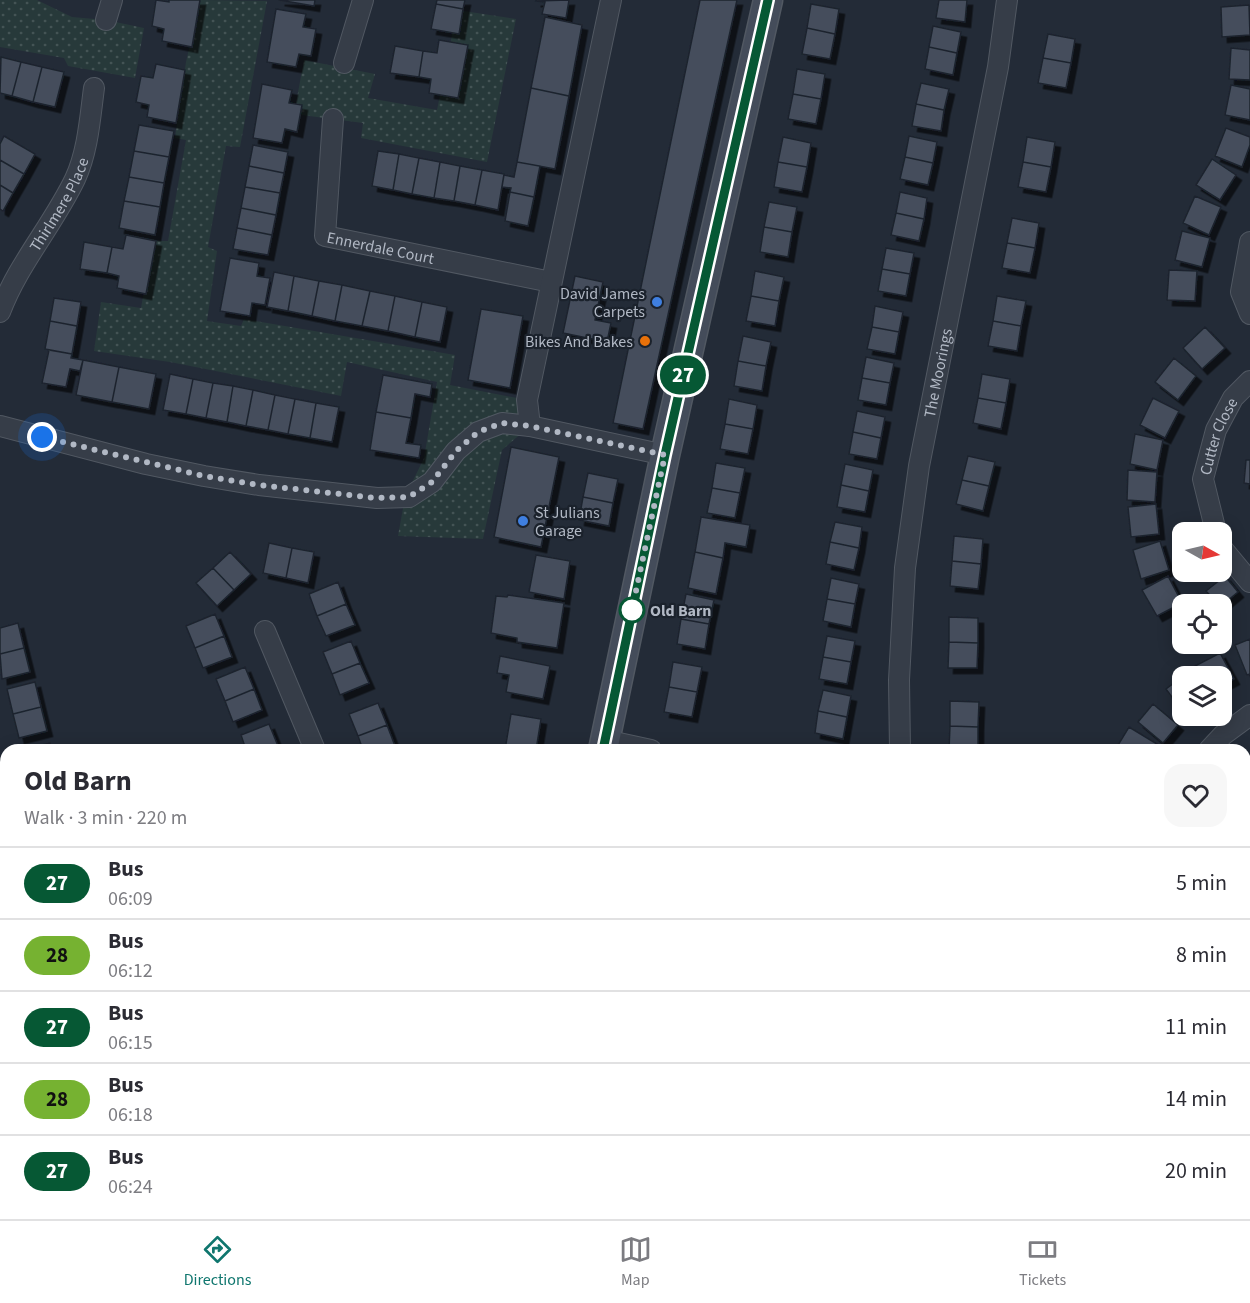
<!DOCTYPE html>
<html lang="en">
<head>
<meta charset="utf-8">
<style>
	:root { --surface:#fff; --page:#f7f7f7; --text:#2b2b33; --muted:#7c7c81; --line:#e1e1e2; --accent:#0f766e }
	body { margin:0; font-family:"Source Sans 3",sans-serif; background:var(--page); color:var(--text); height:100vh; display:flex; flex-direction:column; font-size:22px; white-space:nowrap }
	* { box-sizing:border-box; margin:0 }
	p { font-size:20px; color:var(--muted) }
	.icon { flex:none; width:33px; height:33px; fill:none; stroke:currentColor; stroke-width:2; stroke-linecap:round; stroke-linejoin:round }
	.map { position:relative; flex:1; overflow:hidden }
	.side { position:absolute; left:0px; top:744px; width:1251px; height:476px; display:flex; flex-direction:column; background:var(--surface); border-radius:18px 18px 0 0; box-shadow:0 3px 15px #0003 }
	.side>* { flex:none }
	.badge { padding:0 12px; border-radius:20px; font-size:21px; line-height:39px }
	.needle { width:39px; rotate:98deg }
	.buttons { position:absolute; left:1172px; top:522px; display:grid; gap:12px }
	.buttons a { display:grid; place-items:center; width:60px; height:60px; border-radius:12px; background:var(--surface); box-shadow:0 3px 15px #0003; font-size:30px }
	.you { position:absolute; width:30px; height:30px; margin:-15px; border:4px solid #fff; border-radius:50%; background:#1a73e8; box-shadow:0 0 0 9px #1a73e833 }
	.map>.badge { position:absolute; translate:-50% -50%; box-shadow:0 0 0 3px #fff }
	.round { display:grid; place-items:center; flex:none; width:63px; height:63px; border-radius:18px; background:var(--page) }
	.overview { display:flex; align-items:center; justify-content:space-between; height:102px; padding:0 24px }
	h1 { font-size:28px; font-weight:700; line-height:45px }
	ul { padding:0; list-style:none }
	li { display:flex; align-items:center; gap:18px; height:72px; padding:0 24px; border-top:2px solid var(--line) }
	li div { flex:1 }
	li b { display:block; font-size:22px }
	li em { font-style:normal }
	li .badge { min-width:66px; font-weight:700; text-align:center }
	.tab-bar { display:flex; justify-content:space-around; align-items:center; height:84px; border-top:2px solid var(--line); background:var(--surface); font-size:16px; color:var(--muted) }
	.tab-bar a { display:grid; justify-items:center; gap:3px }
	.tab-bar .selected { color:var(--accent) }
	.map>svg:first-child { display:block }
</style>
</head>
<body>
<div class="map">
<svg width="1250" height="1219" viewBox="0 0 1250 1219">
	<defs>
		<pattern id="grass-dots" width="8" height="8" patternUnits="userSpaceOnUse" patternTransform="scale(1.5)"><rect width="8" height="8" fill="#27393a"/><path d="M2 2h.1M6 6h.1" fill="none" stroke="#445455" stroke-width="1.8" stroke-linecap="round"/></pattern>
		<filter id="shadow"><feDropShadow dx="5.5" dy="5.5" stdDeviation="0" flood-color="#0009"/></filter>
	</defs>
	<rect width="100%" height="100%" fill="#232b37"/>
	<path fill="url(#grass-dots)" d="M0 0H37L72 17 106 20 144 28 135 78 68 66 64 58 0 47Z
		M200 0 267 1 240 147 226 146 208 247 217 251 207 321 241 326 244 319 455 355 450 385 527 400 530 426 502 450 483 539 398 536 405 497 424 458 437 382 347 362 341 396 170 362 94 351 101 302 141 308 153 241H168L186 140 175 138 186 62Z
		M457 10 516 19 487 162 361 138 363 123 294 114 304 60 375 74 368 98 437 110Z
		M1245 1060 1250 1061V1219H1161L1163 1214H1245Z"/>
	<path fill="#444e5c" stroke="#1d242e" stroke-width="1.5" filter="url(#shadow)" d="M156 0 169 2V0H200L192 47 162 41 164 29 152 26Z
		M279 0H315L314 6Z
		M437 0H465L463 9 436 4Z
		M569 0 566 18 542 14 545 2 535 1Z
		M700 0H737L643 429 613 423Z
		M939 0H967L965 22 936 18Z
		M436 4 463 9 459 34 431 29Z
		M811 4 839 9 835 34 807 28Z
		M1249 5 1250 35 1222 37 1221 7Z
		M276 9 306 14 303 27 316 29 311 56 299 54 296 67 267 62Z
		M545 17 582 25 569 96 531 88Z
		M933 26 961 32 957 53 929 47Z
		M807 28 835 34 830 59 802 54Z
		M1048 34 1075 39 1071 63 1043 58Z
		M439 40 468 45 458 98 429 93 431 79 419 77 423 51 437 53Z
		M395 46 423 51 419 77 390 73Z
		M929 47 957 53 953 75 925 69Z
		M1231 48 1250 50V80L1229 79Z
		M1 57 21 62 12 96 0 93Z
		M1043 58 1071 63 1066 88 1038 83Z
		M21 62 42 67 33 102 12 96Z
		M156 64 185 70 176 123 147 117 149 105 136 102 141 76 153 78Z
		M42 67 64 72 55 107 33 102Z
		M797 69 825 74 821 99 793 94Z
		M921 83 949 89 944 110 916 104Z
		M262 84 292 90 289 103 302 105 297 132 285 129 282 143 253 138Z
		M1231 85 1250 89V120L1225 115Z
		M531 88 569 96 555 169 517 162Z
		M793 94 821 99 816 124 788 119Z
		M916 104 944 110 941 131 912 126Z
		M139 125 174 131 169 157 134 151Z
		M1226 128 1250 137V145L1242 167 1215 156Z
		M4 136 35 154 24 174 0 160V144Z
		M909 136 937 142 933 163 905 157Z
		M783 137 811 143 807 167 778 162Z
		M1027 137 1055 142 1051 167 1023 162Z
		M253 145 288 152 284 173 249 166Z
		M134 151 169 157 164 183 129 177Z
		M378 151 399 154 393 190 372 186Z
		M399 154 419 158 412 194 393 190Z
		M905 157 933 163 928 185 900 179Z
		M419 158 440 162 434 198 412 194Z
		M1212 159 1236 175 1220 200 1196 185Z
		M0 160 24 174 13 193 0 185Z
		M440 162 460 166 454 201 434 198Z
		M517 162 540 166 534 197 510 192 511 188 502 187 504 175 514 177Z
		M778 162 807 167 802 192 774 187Z
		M1023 162 1051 167 1046 192 1018 187Z
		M249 166 284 173 280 193 245 187Z
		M460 166 482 170 475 205 454 201Z
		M482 170 504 174 498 210 475 205Z
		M129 177 164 183 160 207 124 201Z
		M0 185 13 193 3 211 0 209Z
		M245 187 280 193 276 215 241 208Z
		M510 192 534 197 528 226 505 221Z
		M900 192 927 198 924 219 896 213Z
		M1195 196 1221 207 1209 235 1183 223Z
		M124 201 160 207 155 235 119 228Z
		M769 202 797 207 792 232 764 227Z
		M241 208 276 215 272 235 237 228Z
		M896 213 924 219 919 241 891 235Z
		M1012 218 1039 223 1035 248 1007 243Z
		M764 227 792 232 788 257 760 252Z
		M237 228 272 235 268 255 233 249Z
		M1182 231 1210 238 1202 267 1175 260Z
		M126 235 156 241 146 294 117 288 119 276 107 273 112 247 123 249Z
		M84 242 112 247 107 273 80 269Z
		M1007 243 1035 248 1030 273 1002 268Z
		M886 248 914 253 910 274 882 269Z
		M230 258 259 263 257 276 270 278 265 305 252 303 250 316 220 311Z
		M882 269 910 274 906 296 878 291Z
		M1169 270 1197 271 1195 301 1167 300Z
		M755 271 784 277 779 301 751 296Z
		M274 272 294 276 288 311 267 307Z
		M294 276 319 281 312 316 288 311Z
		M575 276 603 282 595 320 611 323 607 342 563 333Z
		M319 281 342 285 335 321 312 316Z
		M342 285 370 291 362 326 335 321Z
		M370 291 395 296 388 331 362 326Z
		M395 296 422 302 415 337 388 331Z
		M751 296 779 301 775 326 746 321Z
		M997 296 1026 301 1021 326 993 321Z
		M54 298 81 302 77 326 50 321Z
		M422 302 447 307 440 342 415 337Z
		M875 306 903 312 899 332 872 327Z
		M481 309 523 316 510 388 468 380Z
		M50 321 77 326 72 354 45 349Z
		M993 321 1021 326 1017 351 988 346Z
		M872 327 899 332 895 354 867 349Z
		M1205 327 1225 348 1202 369 1183 348Z
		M743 336 771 342 766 366 738 361Z
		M49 350 72 354 71 358 83 360 80 371 70 369 66 387 42 383Z
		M866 357 894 363 890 383 862 378Z
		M1174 358 1196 376 1178 400 1155 382Z
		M83 360 119 367 112 402 76 395Z
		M738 361 766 366 762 391 734 386Z
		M119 367 156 374 149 409 112 402Z
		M170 374 193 379 186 414 163 410Z
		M982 374 1010 379 1006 403 978 398Z
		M383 375 432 384 430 397 415 394 411 418 376 412Z
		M862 378 890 383 886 405 858 400Z
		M193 379 213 383 206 418 186 414Z
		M213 383 233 386 227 422 206 418Z
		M233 386 253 390 246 426 227 422Z
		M253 390 275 395 268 430 246 426Z
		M275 395 295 399 288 434 268 430Z
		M978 398 1006 403 1001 429 973 423Z
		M1153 398 1179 411 1165 438 1140 425Z
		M295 399 316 403 310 438 288 434Z
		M729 399 757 405 753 429 725 424Z
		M316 403 339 407 332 442 310 438Z
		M857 411 885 417 881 438 853 432Z
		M376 412 411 418 406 443 421 445 419 458 370 450Z
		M725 424 753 429 748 454 720 449Z
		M853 432 881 438 877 459 849 454Z
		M1135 434 1163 440 1157 470 1130 464Z
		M511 447 559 457 541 547 494 537Z
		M968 456 995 462 989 486 962 480Z
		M1246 460H1250V484L1244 483Z
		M716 463 745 468 740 493 712 488Z
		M845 464 873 470 869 491 841 485Z
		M1128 470 1157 472 1155 502 1127 500Z
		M588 473 618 479 613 503 583 497Z
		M962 480 989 486 983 511 956 504Z
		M841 485 869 491 865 512 837 507Z
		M712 488 740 493 735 518 707 513Z
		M583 497 613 503 609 526 579 520Z
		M1156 504 1159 534 1131 537 1128 507Z
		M701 517 750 525 746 547 725 543 723 558 695 552Z
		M835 522 862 527 859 548 830 542Z
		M954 536 983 539 981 564 952 561Z
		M1160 541 1169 570 1141 579 1133 550Z
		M830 542 859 548 854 570 826 564Z
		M269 543 292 548 286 578 263 573Z
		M292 548 314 552 308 583 286 578Z
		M230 552 251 574 234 590 213 568Z
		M695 552 723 558 716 594 688 588Z
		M536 555 570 561 564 599 529 592Z
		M952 561 981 564 978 589 950 586Z
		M213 568 234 590 217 606 196 583Z
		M1168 576 1182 603 1157 616 1142 590Z
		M1225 576 1238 592 1221 606 1218 604 1206 591Z
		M831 578 859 584 855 604 827 599Z
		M338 582 346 604 317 616 309 594Z
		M686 594 714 600 709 624 681 619Z
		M508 595 564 603 557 648 517 642V638L491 633 496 596 507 597Z
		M827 599 855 604 851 627 823 621Z
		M346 604 355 625 326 636 317 616Z
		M215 614 224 636 195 648 186 626Z
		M949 617 978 618V643L949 642Z
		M681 619 709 624 705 649 677 644Z
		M18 623 24 648 0 654V628Z
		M224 636 232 657 203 668 195 648Z
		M827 636 855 641 851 662 823 657Z
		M1250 639V674L1247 675 1235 645Z
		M351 641 360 663 332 674 323 652Z
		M949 642 978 643 977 668H948Z
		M24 648 30 672 2 679 0 654Z
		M1220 653 1234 679 1221 686V676H1201L1195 666Z
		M500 656 550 666 543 699 506 692 509 675 497 673Z
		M823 657 851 662 847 684 819 679Z
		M673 662 702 667 697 692 669 687Z
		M360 663 369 683 340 695 332 674Z
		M245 667 254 689 225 701 216 679Z
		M1182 677V711L1166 689Z
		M35 682 41 707 13 714 7 689Z
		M669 687 697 692 692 717 664 712Z
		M254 689 262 710 233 722 225 701Z
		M823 690 851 696 847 717 818 711Z
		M950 701 979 702 978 727 950 726Z
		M378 703 387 725 358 736 349 714Z
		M1153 704 1178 725 1163 743 1138 722Z
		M41 707 47 731 19 738 13 714Z
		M818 711 847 717 843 739 815 733Z
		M511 714 541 719 536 750H505Z
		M269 724 278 746 268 750H246L241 735Z
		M387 725 395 746 384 750H363L358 736Z
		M950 726 978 727V750H949Z
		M1129 727 1157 744 1153 750H1115Z
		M50 743 52 750H23Z
		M811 745 837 750H810Z
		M1250 773V790L1245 785V778Z
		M1245 793 1250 797V817L1245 824Z
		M1245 909H1250V939H1245Z
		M1245 987 1250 988V1018L1245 1017Z
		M3 1017 6 1029V1042L0 1044V1018Z
		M0 1072 6 1073V1097H0Z
		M2 1198H6V1214H25V1219H2Z
		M39 1214H61V1219H39Z
		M158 1214H184L183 1219H158Z
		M184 1214H209V1219H183Z
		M706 1214H734V1219H705Z
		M825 1214H854L853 1219H824Z"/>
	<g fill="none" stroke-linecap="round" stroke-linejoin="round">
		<g stroke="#515862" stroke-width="13">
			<path id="service" d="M1245 1060 1250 1061"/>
		</g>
		<g stroke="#515862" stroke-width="22">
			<g id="minor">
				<path d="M106 20 112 0"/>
				<path d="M344 63 363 0"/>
				<path id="s1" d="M333 119 325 236 551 282"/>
				<path d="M1250 242 1241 292 1250 314"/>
				<path id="s2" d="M0 312C18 264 53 225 75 179 88 151 90 118 94 88"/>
				<path d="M0 426 146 464 204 476 259 485 377 498 409 497 432 482 456 451 478 432 502 423 530 426 665 455"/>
				<path d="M530 426 527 400 611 0"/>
				<path id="s3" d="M1216 532 1203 479 1216 430 1233 398 1250 381"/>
				<path d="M1221 547 1250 582"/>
				<path d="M265 631 315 750"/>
				<path d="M605 740 651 750"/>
				<path id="s4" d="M900 750 899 680 905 568 919 466 998 67 1007 0"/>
				<path d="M1209 750 1223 735 1250 715"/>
				<path d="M0 843 6 867"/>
				<path d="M98 1214V1219"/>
				<path d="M432 1214V1219"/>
				<path d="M775 1214V1219"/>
				<path d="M1161 1219 1163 1214"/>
			</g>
		</g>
		<g stroke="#515862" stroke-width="28">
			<path id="tertiary" d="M0 1157H6
				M359 1214 375 1219"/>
		</g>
		<g stroke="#515862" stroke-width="31">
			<path id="secondary" d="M603 750 665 455 768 0
				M509 1219 510 1214"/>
		</g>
		<use href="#service" stroke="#363d48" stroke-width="10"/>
		<use href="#minor" stroke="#363d48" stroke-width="20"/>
		<use href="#tertiary" stroke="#363d48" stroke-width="26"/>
		<use href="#secondary" stroke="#444c5a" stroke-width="28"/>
	</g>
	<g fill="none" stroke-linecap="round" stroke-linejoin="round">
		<g stroke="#fff" stroke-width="14">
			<path id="line" d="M603 750 665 455 768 0"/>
		</g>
		<use href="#line" stroke="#065834" stroke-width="9"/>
		<path stroke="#b1b8c4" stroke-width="6" stroke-dasharray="0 10.8" d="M42 437 204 476 259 485 376 498 409 497 432 482 456 451 478 432 502 423 530 426 665 455 630 619 632 610"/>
	</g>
	<g fill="#3f7fe0" stroke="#1b222c" stroke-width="2">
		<circle cx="657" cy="302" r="6"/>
		<circle cx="523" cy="521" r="6"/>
	</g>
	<circle fill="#e8710a" stroke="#1b222c" stroke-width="2" cx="645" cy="341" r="6"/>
	<circle fill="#fff" stroke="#065834" stroke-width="3" cx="632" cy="610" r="12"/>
	<g text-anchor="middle" stroke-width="4.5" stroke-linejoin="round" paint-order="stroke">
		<g font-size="16" fill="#b1b8c4" stroke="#1b222c">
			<text dy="6" stroke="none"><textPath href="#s2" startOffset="123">Thirlmere Place</textPath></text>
			<text dy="6" stroke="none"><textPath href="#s1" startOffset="174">Ennerdale Court</textPath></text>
			<text dy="6" stroke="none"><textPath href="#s4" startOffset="380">The Moorings</textPath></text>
			<text dy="6" stroke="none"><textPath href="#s3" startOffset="100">Cutter Close</textPath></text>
		</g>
		<g font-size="16" fill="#b1b8c4" stroke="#1b222c" text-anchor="end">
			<text x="645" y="299">David James<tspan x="645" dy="18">Carpets</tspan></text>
			<text x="633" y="347">Bikes And Bakes</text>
			<text x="535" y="518" text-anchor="start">St Julians<tspan x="535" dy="18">Garage</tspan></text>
		</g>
		<g font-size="16" font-weight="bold" fill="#b1b8c4" stroke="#1b222c" text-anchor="start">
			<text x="650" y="616">Old Barn</text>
		</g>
	</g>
</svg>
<div class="buttons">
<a><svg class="needle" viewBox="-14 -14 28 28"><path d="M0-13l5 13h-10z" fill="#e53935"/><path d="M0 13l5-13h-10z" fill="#7c7c81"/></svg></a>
<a><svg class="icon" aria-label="locate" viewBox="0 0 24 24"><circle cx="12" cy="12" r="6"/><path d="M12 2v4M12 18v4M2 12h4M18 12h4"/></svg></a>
<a><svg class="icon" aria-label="layers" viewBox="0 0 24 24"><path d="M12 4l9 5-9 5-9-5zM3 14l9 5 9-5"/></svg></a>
</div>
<div class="you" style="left:42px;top:437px"></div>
<b class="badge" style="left:683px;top:375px;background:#065834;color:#fff">27</b>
<section class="side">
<div class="overview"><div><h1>Old Barn</h1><p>Walk · 3 min · 220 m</p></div><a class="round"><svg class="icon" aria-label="heart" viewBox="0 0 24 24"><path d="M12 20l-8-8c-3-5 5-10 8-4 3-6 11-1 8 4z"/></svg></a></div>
<ul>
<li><span class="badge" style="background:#065834;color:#fff">27</span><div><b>Bus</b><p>06:09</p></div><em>5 min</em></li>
<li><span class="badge" style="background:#76b231;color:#111">28</span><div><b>Bus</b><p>06:12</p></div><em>8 min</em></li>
<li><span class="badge" style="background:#065834;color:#fff">27</span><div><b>Bus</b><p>06:15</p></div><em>11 min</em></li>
<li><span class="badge" style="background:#76b231;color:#111">28</span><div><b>Bus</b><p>06:18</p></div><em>14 min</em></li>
<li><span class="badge" style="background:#065834;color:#fff">27</span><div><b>Bus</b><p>06:24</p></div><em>20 min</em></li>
</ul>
</section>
</div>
<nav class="tab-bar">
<a class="selected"><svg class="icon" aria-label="directions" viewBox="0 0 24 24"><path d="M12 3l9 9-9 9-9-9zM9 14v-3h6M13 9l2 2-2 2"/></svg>Directions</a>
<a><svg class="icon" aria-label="map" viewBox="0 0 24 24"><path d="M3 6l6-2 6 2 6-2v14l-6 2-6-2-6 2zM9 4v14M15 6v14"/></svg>Map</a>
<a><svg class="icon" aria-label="tickets" viewBox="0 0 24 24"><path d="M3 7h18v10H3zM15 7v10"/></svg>Tickets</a>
</nav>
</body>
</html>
